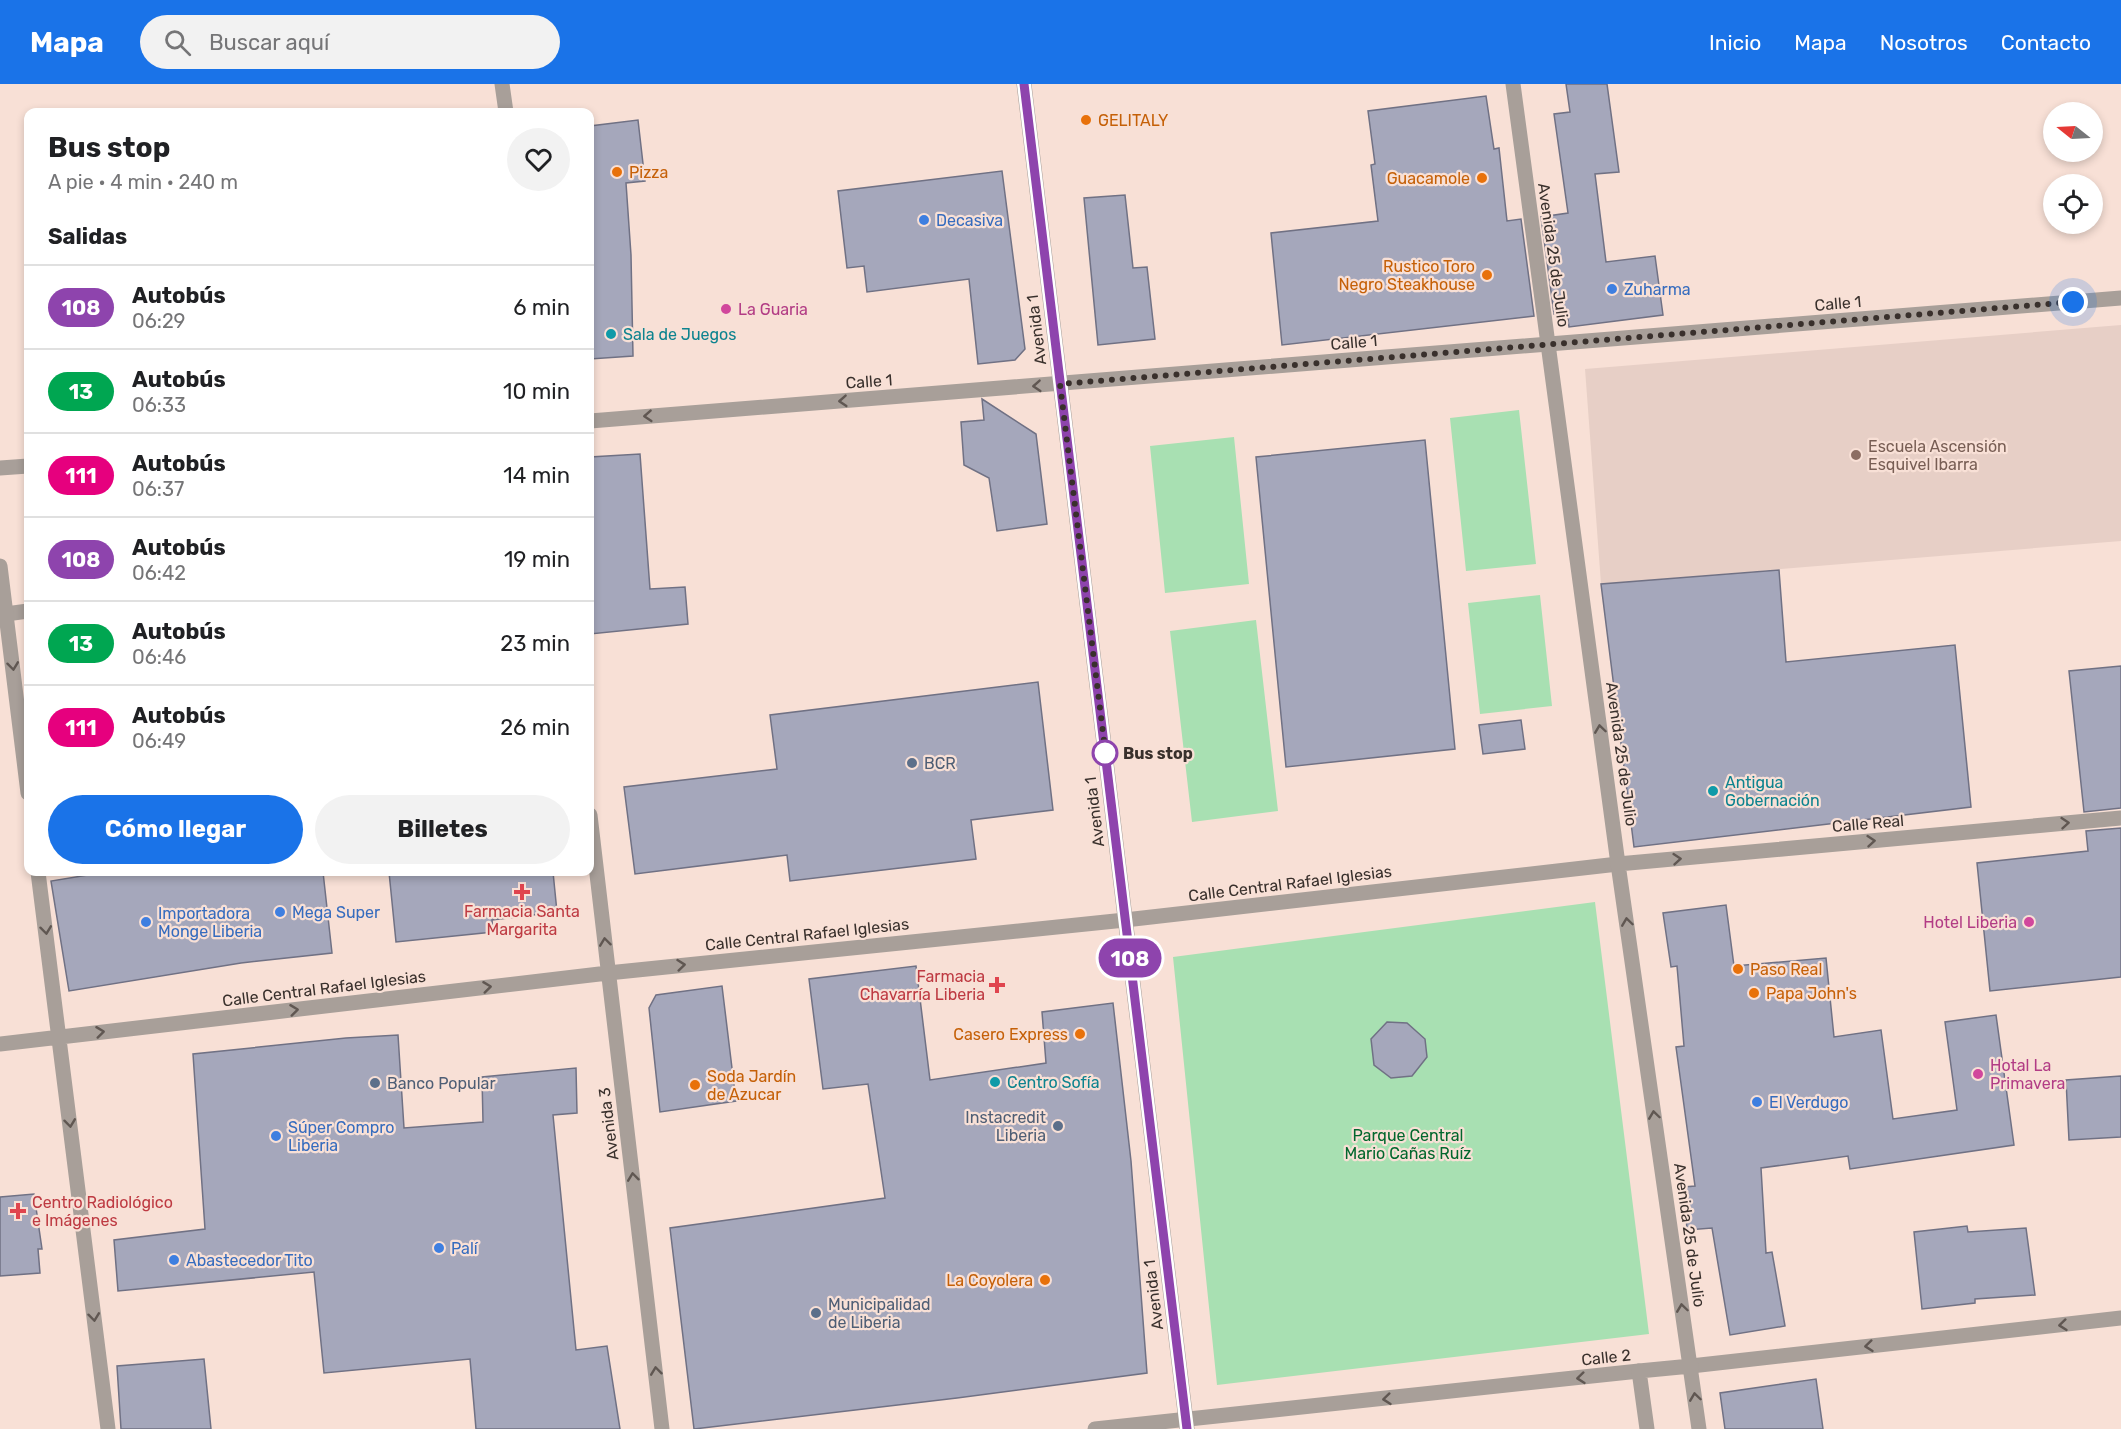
<!DOCTYPE html>
<html lang="es">
<head>
<meta charset="utf-8">
<style>
	:root { --surface:#fff; --page:#f2f2f2; --text:#202124; --muted:#757577; --line:#e0e0e0; --accent:#1a73e8 }
	body { margin:0; font-family:Rubik,sans-serif; background:var(--page); color:var(--text); height:100vh; display:flex; flex-direction:column; font-size:22px; white-space:nowrap }
	* { box-sizing:border-box; margin:0 }
	p { font-size:20px; color:var(--muted) }
	.icon { flex:none; width:33px; height:33px; fill:none; stroke:currentColor; stroke-width:2; stroke-linecap:round; stroke-linejoin:round }
	.map { position:relative; flex:1; overflow:hidden }
	.drawer { position:absolute; left:24px; top:24px; width:570px; height:768px; display:flex; flex-direction:column; background:var(--surface); border-radius:12px; box-shadow:0 3px 9px #0003 }
	.drawer>* { flex:none }
	.badge { padding:0 12px; border-radius:20px; font-size:21px; line-height:39px }
	.needle { width:39px; rotate:288deg }
	.controls { position:absolute; left:2043px; top:18px; display:grid; gap:12px }
	.controls a { display:grid; place-items:center; width:60px; height:60px; border-radius:50%; background:var(--surface); box-shadow:0 3px 9px #0003; font-size:30px }
	.you { position:absolute; width:30px; height:30px; margin:-15px; border:4px solid #fff; border-radius:50%; background:#1a73e8; box-shadow:0 0 0 9px #1a73e833 }
	.map>.badge { position:absolute; translate:-50% -50%; box-shadow:0 0 0 3px #fff }
	h2 { padding:0 24px; font-size:22px; line-height:54px }
	.round { display:grid; place-items:center; flex:none; width:63px; height:63px; border-radius:32px; background:var(--page) }
	.summary { display:flex; align-items:center; justify-content:space-between; height:102px; padding:0 24px }
	h1 { font-size:28px; font-weight:700; line-height:45px }
	.primary-button { display:flex; gap:12px; margin-top:auto; padding:12px 24px }
	.primary-button a { flex:1; height:69px; border-radius:36px; background:var(--accent); color:#fff; font-size:24px; font-weight:700; line-height:69px; text-align:center }
	.primary-button a+a { background:var(--page); color:var(--text) }
	ul { padding:0; list-style:none }
	li { display:flex; align-items:center; gap:18px; height:84px; padding:0 24px; border-top:2px solid var(--line) }
	li div { flex:1 }
	li b { display:block; font-size:22px }
	li em { font-style:normal }
	li .badge { min-width:66px; font-weight:700; text-align:center }
	header { display:flex; align-items:center; gap:36px; box-sizing:border-box; height:84px; padding:0 30px; background:var(--accent); color:#fff }
	header strong { font-size:28px }
	nav { display:flex; gap:33px; margin-inline-start:auto; font-size:21px }
	.search { width:420px; height:54px; background:var(--page); display:flex; align-items:center; gap:15px; box-sizing:border-box; padding:0 21px; border-radius:33px; color:var(--muted); font-size:22px }
	.map>svg:first-child { display:block }
</style>
</head>
<body>
<header>
<strong>Mapa</strong>
<div class="search"><svg class="icon" aria-label="search" viewBox="0 0 24 24"><circle cx="10" cy="10" r="6"/><path d="M15 15l6 6"/></svg>Buscar aquí</div>
<nav><a>Inicio</a><a>Mapa</a><a>Nosotros</a><a>Contacto</a></nav>
</header>
<div class="map">
<svg width="2121" height="1345" viewBox="0 0 2121 1345">
	<rect width="100%" height="100%" fill="#f8e0d6"/>
	<path fill="#e7cfc6" d="M2121 241V457L1601 500 1585 285Z"/>
	<path fill="#a8e0b2" d="M1519 326 1536 480 1466 487 1450 334Z
		M1234 353 1249 500 1165 509 1150 362Z
		M1540 511 1552 622 1480 630 1468 519Z
		M1256 536 1278 727 1192 738 1170 547Z
		M1595 818 1649 1250 1217 1301 1173 873Z"/>
	<path fill="#a5a7bb" stroke="#707184" stroke-width="1.5" d="M1566 0H1607L1619 88 1595 90 1606 178 1655 172 1663 231 1569 243 1567 228 1554 230 1541 133 1568 129 1554 30 1570 28Z
		M1486 12 1494 65 1499 64 1507 137 1521 135 1534 232 1282 261 1271 149 1378 137 1371 81 1375 80 1368 27Z
		M638 36 645 97 626 99 631 171 633 272 590 275V42Z
		M1002 87 1025 265 1015 276 978 280 969 195 867 208 864 182 847 184 838 107Z
		M1125 111 1133 184 1147 183 1155 255 1098 261 1084 114Z
		M982 315 1036 350 1047 440 997 447 989 394 964 381 961 338 984 336Z
		M1425 356 1455 665 1286 683 1256 373Z
		M640 370 650 505 685 503 688 540 590 550V373Z
		M1779 486 1786 578 1955 561 1971 723 1634 763 1601 500Z
		M2121 582V724L2084 728 2069 587Z
		M1038 598 1053 726 971 736 976 775 790 797 787 771 635 790 624 703 777 685 770 631Z
		M1521 636 1525 665 1483 670 1479 641Z
		M2121 744V893L1990 907 1977 779 2088 767 2086 747Z
		M106 788H323L332 869 241 879 69 907 51 797Z
		M389 788H553L557 828 492 836 493 848 396 858Z
		M1726 821 1734 882 1826 874 1834 953 1881 946 1893 1035 1957 1026 1945 938 1996 931 2014 1061 1850 1085 1848 1072 1761 1084 1766 1169 1772 1168 1785 1242 1730 1251 1712 1144 1687 1146 1684 1103 1695 1102 1676 963 1684 962 1677 882 1671 883 1663 829Z
		M916 882 930 996 1046 979 1042 928 1113 919 1131 1077 1147 1289 957 1314 694 1345 670 1144 885 1114 868 1000 823 1005 809 895Z
		M722 902 736 1017 660 1028 649 924 656 911Z
		M1387 938 1407 939 1425 955 1427 973 1412 992 1391 994 1374 981 1371 955Z
		M398 951 404 1044 483 1038 482 993 576 984 577 1029 553 1031 576 1266 607 1262 620 1345H476L470 1275 324 1289 314 1188 118 1207 114 1156 205 1145 193 970 346 954Z
		M2121 992V1053L2069 1056 2066 996Z
		M34 1110 42 1165H38L40 1189 0 1192V1113Z
		M1967 1142 1968 1148 2026 1144 2035 1211 1975 1215V1219L1922 1225 1914 1148Z
		M204 1275 211 1345H121L117 1282Z
		M1816 1295 1823 1345H1725L1720 1309Z"/>
	<g fill="none" stroke-linecap="round" stroke-linejoin="round">
		<path stroke="#a89f99" stroke-width="15" d="M6 530 28 527"/>
		<path stroke="#a89f99" stroke-width="15" d="M1125 836 1618 780"/>
		<path stroke="#a89f99" stroke-width="15" d="M502 0 506 28
			M590 337 2121 214
			M0 384 28 382
			M0 482 28 709
			M590 731 662 1345
			M38 788 108 1345
			M0 960 608 889 1125 836
			M1691 1282 2121 1234
			M1095 1345 1639 1287"/>
		<path stroke="#a89f99" stroke-width="15" d="M1024 0 1187 1345
			M1513 0 1618 780 1699 1345
			M1618 780 2121 734
			M1647 1345 1639 1287 1691 1282"/>
	</g>
	<defs><path id="oneway-chevron" d="M-2-3.5L2.5 0L-2 3.5" fill="none" stroke-width="1.6" stroke-linecap="round" stroke-linejoin="round" transform="scale(1.5)"/></defs>
	<g stroke="#605752">
		<use href="#oneway-chevron" transform="translate(1037 302) rotate(176)"/>
		<use href="#oneway-chevron" transform="translate(843 317) rotate(176)"/>
		<use href="#oneway-chevron" transform="translate(648 332) rotate(176)"/>
		<use href="#oneway-chevron" transform="translate(13 582) rotate(83)"/>
		<use href="#oneway-chevron" transform="translate(1600 645) rotate(-98)"/>
		<use href="#oneway-chevron" transform="translate(2065 739) rotate(-5)"/>
		<use href="#oneway-chevron" transform="translate(1871 757) rotate(-5)"/>
		<use href="#oneway-chevron" transform="translate(1677 775) rotate(-5)"/>
		<use href="#oneway-chevron" transform="translate(1627 838) rotate(-98)"/>
		<use href="#oneway-chevron" transform="translate(46 846) rotate(83)"/>
		<use href="#oneway-chevron" transform="translate(605 858) rotate(-97)"/>
		<use href="#oneway-chevron" transform="translate(681 881) rotate(-6)"/>
		<use href="#oneway-chevron" transform="translate(487 903) rotate(-7)"/>
		<use href="#oneway-chevron" transform="translate(294 926) rotate(-7)"/>
		<use href="#oneway-chevron" transform="translate(100 948) rotate(-7)"/>
		<use href="#oneway-chevron" transform="translate(1654 1031) rotate(-98)"/>
		<use href="#oneway-chevron" transform="translate(70 1039) rotate(83)"/>
		<use href="#oneway-chevron" transform="translate(633 1093) rotate(-97)"/>
		<use href="#oneway-chevron" transform="translate(1682 1224) rotate(-98)"/>
		<use href="#oneway-chevron" transform="translate(94 1233) rotate(83)"/>
		<use href="#oneway-chevron" transform="translate(2063 1241) rotate(174)"/>
		<use href="#oneway-chevron" transform="translate(1869 1262) rotate(174)"/>
		<use href="#oneway-chevron" transform="translate(656 1287) rotate(-97)"/>
		<use href="#oneway-chevron" transform="translate(1581 1294) rotate(174)"/>
		<use href="#oneway-chevron" transform="translate(1695 1313) rotate(-98)"/>
		<use href="#oneway-chevron" transform="translate(1387 1315) rotate(174)"/>
	</g>
	<g fill="none" stroke-linecap="round" stroke-linejoin="round">
		<g stroke="#fff" stroke-width="14">
			<path id="line" d="M1024 0 1187 1345"/>
		</g>
		<use href="#line" stroke="#8e44ad" stroke-width="9"/>
		<path stroke="#39302c" stroke-width="6" stroke-dasharray="0 10.8" d="M1105 669 1106 673 1060 300 2073 218"/>
	</g>
	<g fill="#e8710a" stroke="#f8e0d6" stroke-width="2">
		<circle cx="1086" cy="36" r="6"/>
		<circle cx="617" cy="88" r="6"/>
		<circle cx="1482" cy="94" r="6"/>
		<circle cx="1487" cy="191" r="6"/>
		<circle cx="1738" cy="885" r="6"/>
		<circle cx="1754" cy="909" r="6"/>
		<circle cx="1080" cy="950" r="6"/>
		<circle cx="695" cy="1001" r="6"/>
		<circle cx="1045" cy="1196" r="6"/>
	</g>
	<g fill="#3f7fe0" stroke="#f8e0d6" stroke-width="2">
		<circle cx="924" cy="136" r="6"/>
		<circle cx="1612" cy="205" r="6"/>
		<circle cx="280" cy="828" r="6"/>
		<circle cx="146" cy="838" r="6"/>
		<circle cx="1757" cy="1018" r="6"/>
		<circle cx="276" cy="1052" r="6"/>
		<circle cx="439" cy="1164" r="6"/>
		<circle cx="174" cy="1176" r="6"/>
	</g>
	<g fill="#d1479c" stroke="#f8e0d6" stroke-width="2">
		<circle cx="726" cy="225" r="6"/>
		<circle cx="2029" cy="838" r="6"/>
		<circle cx="1978" cy="990" r="6"/>
	</g>
	<g fill="#0f9aa8" stroke="#f8e0d6" stroke-width="2">
		<circle cx="611" cy="250" r="6"/>
		<circle cx="1713" cy="707" r="6"/>
		<circle cx="995" cy="998" r="6"/>
	</g>
	<circle fill="#8d6e63" stroke="#f8e0d6" stroke-width="2" cx="1856" cy="371" r="6"/>
	<circle fill="#fff" stroke="#8e44ad" stroke-width="3" cx="1105" cy="669" r="12"/>
	<g fill="#5c6f8a" stroke="#f8e0d6" stroke-width="2">
		<circle cx="912" cy="679" r="6"/>
		<circle cx="375" cy="999" r="6"/>
		<circle cx="1058" cy="1042" r="6"/>
		<circle cx="816" cy="1229" r="6"/>
	</g>
	<g fill="#e0444e" stroke="#f8e0d6" stroke-width="2">
		<path d="M519 799h6v6h6v6h-6v6h-6v-6h-6v-6h6z"/>
		<path d="M994 892h6v6h6v6h-6v6h-6v-6h-6v-6h6z"/>
		<path d="M15 1118h6v6h6v6h-6v6h-6v-6h-6v-6h6z"/>
	</g>
	<g text-anchor="middle" stroke-width="4.5" stroke-linejoin="round" paint-order="stroke">
		<g font-size="16" fill="#c56008" stroke="#f8e0d6" text-anchor="start">
			<text x="1098" y="42">GELITALY</text>
			<text x="629" y="94">Pizza</text>
			<text x="1470" y="100" text-anchor="end">Guacamole</text>
			<text x="1475" y="188" text-anchor="end">Rustico Toro<tspan x="1475" dy="18">Negro Steakhouse</tspan></text>
			<text x="1750" y="891">Paso Real</text>
			<text x="1766" y="915">Papa John's</text>
			<text x="1068" y="956" text-anchor="end">Casero Express</text>
			<text x="707" y="998">Soda Jardín<tspan x="707" dy="18">de Azucar</tspan></text>
			<text x="1033" y="1202" text-anchor="end">La Coyolera</text>
		</g>
		<g font-size="16" fill="#366cbe" stroke="#f8e0d6" text-anchor="start">
			<text x="936" y="142">Decasiva</text>
			<text x="1624" y="211">Zuharma</text>
			<text x="292" y="834">Mega Super</text>
			<text x="158" y="835">Importadora<tspan x="158" dy="18">Monge Liberia</tspan></text>
			<text x="1769" y="1024">El Verdugo</text>
			<text x="288" y="1049">Súper Compro<tspan x="288" dy="18">Liberia</tspan></text>
			<text x="451" y="1170">Palí</text>
			<text x="186" y="1182">Abastecedor Tito</text>
		</g>
		<g font-size="16" fill="#39302c" stroke="#f8e0d6">
			<text transform="translate(1554 171) rotate(82)" y="6">Avenida 25 de Julio</text>
			<text transform="translate(1838 219) rotate(-5)" y="6">Calle 1</text>
			<text transform="translate(1036 246) rotate(-97)" y="6">Avenida 1</text>
			<text transform="translate(1354 258) rotate(-5)" y="6">Calle 1</text>
			<text transform="translate(869 297) rotate(-4)" y="6">Calle 1</text>
			<text transform="translate(1622 670) rotate(82)" y="6">Avenida 25 de Julio</text>
			<text transform="translate(1094 728) rotate(-97)" y="6">Avenida 1</text>
			<text transform="translate(1868 739) rotate(-5)" y="6">Calle Real</text>
			<text transform="translate(1290 799) rotate(-7)" y="6">Calle Central Rafael Iglesias</text>
			<text transform="translate(807 850) rotate(-6)" y="6">Calle Central Rafael Iglesias</text>
			<text transform="translate(324 904) rotate(-7)" y="6">Calle Central Rafael Iglesias</text>
			<text transform="translate(608 1040) rotate(-97)" y="6">Avenida 3</text>
			<text transform="translate(1690 1151) rotate(82)" y="6">Avenida 25 de Julio</text>
			<text transform="translate(1153 1211) rotate(-97)" y="6">Avenida 1</text>
			<text transform="translate(1606 1273) rotate(-6)" y="6">Calle 2</text>
		</g>
		<g font-size="16" fill="#b23c85" stroke="#f8e0d6" text-anchor="start">
			<text x="738" y="231">La Guaria</text>
			<text x="2017" y="844" text-anchor="end">Hotel Liberia</text>
			<text x="1990" y="987">Hotal La<tspan x="1990" dy="18">Primavera</tspan></text>
		</g>
		<g font-size="16" fill="#0d838f" stroke="#f8e0d6" text-anchor="start">
			<text x="623" y="256">Sala de Juegos</text>
			<text x="1725" y="704">Antigua<tspan x="1725" dy="18">Gobernación</tspan></text>
			<text x="1007" y="1004">Centro Sofía</text>
		</g>
		<g font-size="16" fill="#785e54" stroke="#f8e0d6" text-anchor="start">
			<text x="1868" y="368">Escuela Ascensión<tspan x="1868" dy="18">Esquivel Ibarra</tspan></text>
		</g>
		<g font-size="16" font-weight="bold" fill="#39302c" stroke="#f8e0d6" text-anchor="start">
			<text x="1123" y="675">Bus stop</text>
		</g>
		<g font-size="16" fill="#4e5e75" stroke="#f8e0d6" text-anchor="start">
			<text x="924" y="685">BCR</text>
			<text x="387" y="1005">Banco Popular</text>
			<text x="1046" y="1039" text-anchor="end">Instacredit<tspan x="1046" dy="18">Liberia</tspan></text>
			<text x="828" y="1226">Municipalidad<tspan x="828" dy="18">de Liberia</tspan></text>
		</g>
		<g font-size="16" fill="#be3a42" stroke="#f8e0d6">
			<text x="522" y="833">Farmacia Santa<tspan x="522" dy="18">Margarita</tspan></text>
			<text x="985" y="898" text-anchor="end">Farmacia<tspan x="985" dy="18">Chavarría Liberia</tspan></text>
			<text x="32" y="1124" text-anchor="start">Centro Radiológico<tspan x="32" dy="18">e Imágenes</tspan></text>
		</g>
		<g font-size="16" fill="#02672d" stroke="#f8e0d6">
			<text x="1408" y="1057">Parque Central<tspan x="1408" dy="18">Mario Cañas Ruíz</tspan></text>
		</g>
	</g>
</svg>
<div class="controls">
<a><svg class="needle" viewBox="-14 -14 28 28"><path d="M0-13l5 13h-10z" fill="#e53935"/><path d="M0 13l5-13h-10z" fill="#757577"/></svg></a>
<a><svg class="icon" aria-label="locate" viewBox="0 0 24 24"><circle cx="12" cy="12" r="6"/><path d="M12 2v4M12 18v4M2 12h4M18 12h4"/></svg></a>
</div>
<div class="you" style="left:2073px;top:218px"></div>
<b class="badge" style="left:1130px;top:874px;background:#8e44ad;color:#fff">108</b>
<section class="drawer">
<div class="summary"><div><h1>Bus stop</h1><p>A pie · 4 min · 240 m</p></div><a class="round"><svg class="icon" aria-label="heart" viewBox="0 0 24 24"><path d="M12 20l-8-8c-3-5 5-10 8-4 3-6 11-1 8 4z"/></svg></a></div>
<h2>Salidas</h2>
<ul>
<li><span class="badge" style="background:#8e44ad;color:#fff">108</span><div><b>Autobús</b><p>06:29</p></div><em>6 min</em></li>
<li><span class="badge" style="background:#00a651;color:#fff">13</span><div><b>Autobús</b><p>06:33</p></div><em>10 min</em></li>
<li><span class="badge" style="background:#e6007e;color:#fff">111</span><div><b>Autobús</b><p>06:37</p></div><em>14 min</em></li>
<li><span class="badge" style="background:#8e44ad;color:#fff">108</span><div><b>Autobús</b><p>06:42</p></div><em>19 min</em></li>
<li><span class="badge" style="background:#00a651;color:#fff">13</span><div><b>Autobús</b><p>06:46</p></div><em>23 min</em></li>
<li><span class="badge" style="background:#e6007e;color:#fff">111</span><div><b>Autobús</b><p>06:49</p></div><em>26 min</em></li>
</ul>
<div class="primary-button"><a>Cómo llegar</a><a>Billetes</a></div>
</section>
</div>
</body>
</html>
